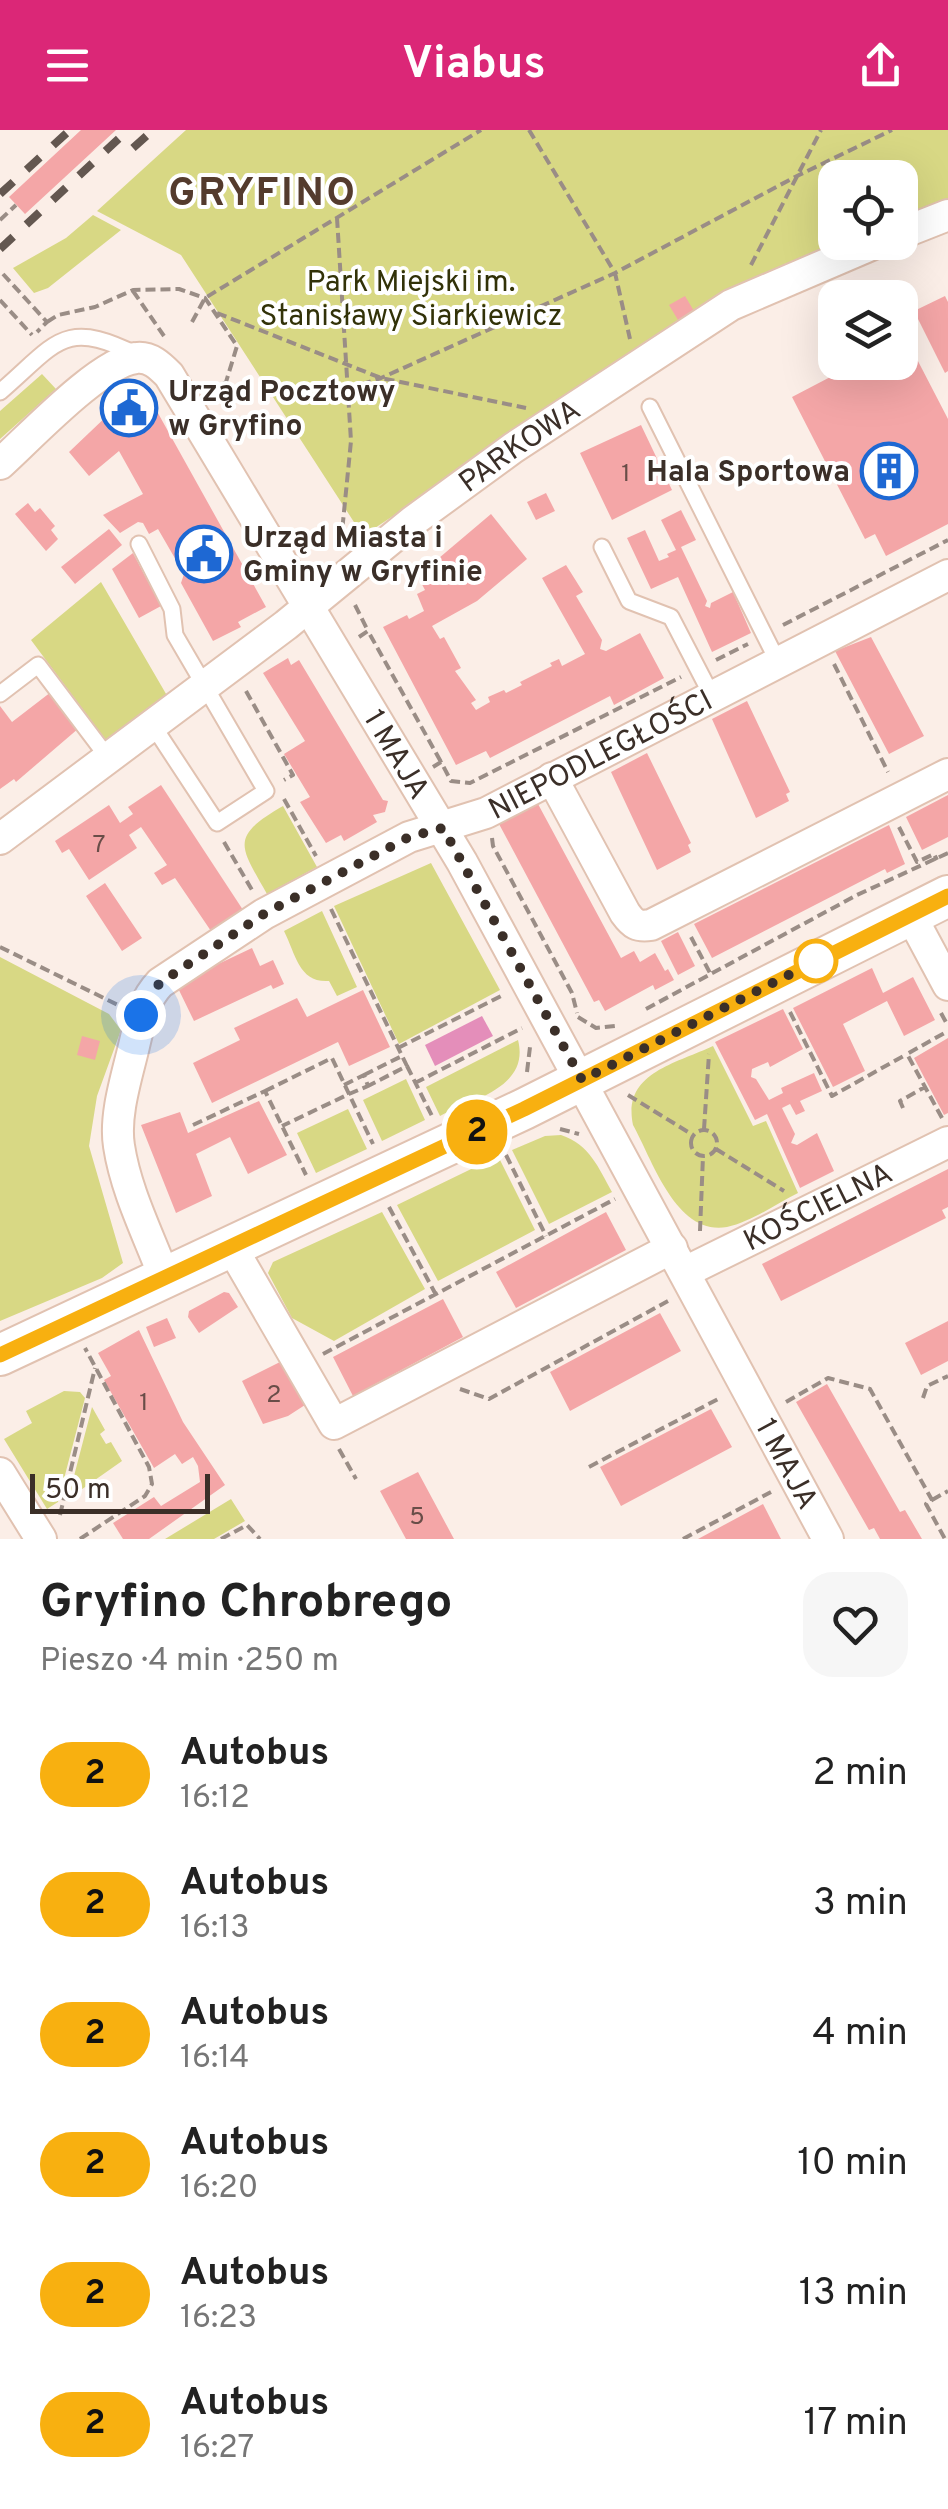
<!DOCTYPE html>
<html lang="pl">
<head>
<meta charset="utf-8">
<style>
	:root { --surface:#fff; --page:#f6f6f6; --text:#222; --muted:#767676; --accent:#db2777 }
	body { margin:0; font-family:Overpass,sans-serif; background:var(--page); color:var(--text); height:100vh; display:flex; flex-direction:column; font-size:38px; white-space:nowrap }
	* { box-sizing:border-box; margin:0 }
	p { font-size:32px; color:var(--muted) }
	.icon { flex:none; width:55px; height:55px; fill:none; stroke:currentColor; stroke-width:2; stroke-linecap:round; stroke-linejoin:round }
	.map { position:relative; height:1409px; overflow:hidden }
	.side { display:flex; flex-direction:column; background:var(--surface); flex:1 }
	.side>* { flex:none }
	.badge { padding:0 20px; border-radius:32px; font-size:35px; line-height:65px }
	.fabs { position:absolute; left:818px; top:30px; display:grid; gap:20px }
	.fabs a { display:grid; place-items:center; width:100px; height:100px; border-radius:20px; background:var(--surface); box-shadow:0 10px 40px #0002; font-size:50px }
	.scale { position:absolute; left:30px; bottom:25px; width:180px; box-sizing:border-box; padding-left:10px; border:5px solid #3b2f28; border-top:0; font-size:28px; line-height:35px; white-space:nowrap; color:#3b2f28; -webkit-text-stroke:8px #fff; paint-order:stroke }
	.you { position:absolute; width:50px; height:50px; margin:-25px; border:8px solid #fff; border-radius:50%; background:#1a73e8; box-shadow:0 0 0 15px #1a73e833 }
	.map>.badge { position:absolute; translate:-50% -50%; box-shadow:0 0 0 5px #fff }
	.round { display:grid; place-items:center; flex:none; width:105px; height:105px; border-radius:30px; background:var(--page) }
	.headline { display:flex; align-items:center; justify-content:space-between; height:170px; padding:0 40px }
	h1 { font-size:48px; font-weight:700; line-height:75px }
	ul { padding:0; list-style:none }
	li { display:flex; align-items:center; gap:30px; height:130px; padding:0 40px }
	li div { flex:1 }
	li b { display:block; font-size:38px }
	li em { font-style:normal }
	li .badge { min-width:110px; font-weight:700; text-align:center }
	header { display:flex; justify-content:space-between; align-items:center; height:130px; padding:0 40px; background:var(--accent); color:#fff; font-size:45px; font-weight:700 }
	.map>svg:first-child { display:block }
</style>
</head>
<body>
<header><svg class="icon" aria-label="menu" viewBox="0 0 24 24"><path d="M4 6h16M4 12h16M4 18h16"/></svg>Viabus<svg class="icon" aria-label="share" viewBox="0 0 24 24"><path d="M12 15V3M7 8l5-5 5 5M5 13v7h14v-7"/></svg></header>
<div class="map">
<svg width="948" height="1409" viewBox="0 0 948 1409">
	<rect width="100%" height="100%" fill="#fbeee7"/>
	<path fill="#d8d884" d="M186 0H948V78L900 98V48H835V112L861 113 573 266 363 406 181 125 97 81Z
		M93 85 121 100 48 158 34 163 13 138 66 108Z
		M42 244 56 259 0 309V281Z
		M101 452 169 569 110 616 31 510Z
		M283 676 317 737 267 764C240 716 229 707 283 676Z
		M431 733 500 860 399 914 334 776Z
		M322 781 357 857 337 866 329 851C299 853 296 825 284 801Z
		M0 827 109 884 121 900 97 966 89 1016 123 1133 102 1148 0 1191Z
		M518 910C530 957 474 969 440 986L426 957Z
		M713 916 753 996 766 991 798 1063C776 1074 751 1092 727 1097 676 1106 653 1031 633 995 622 943 675 934 713 916Z
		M406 949 425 990 382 1011 363 970Z
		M348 979 367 1019 316 1043 297 1003Z
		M561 1005C590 1015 598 1037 612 1062L549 1094 512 1020 545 1006Z
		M498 1026 535 1100 438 1151 397 1075Z
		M382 1082 425 1159 334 1211 292 1188 268 1143 273 1132Z
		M64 1261 80 1262 85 1268 58 1372 47 1379 4 1309 32 1293 26 1281Z
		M92 1277 105 1300 100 1304 106 1314 111 1312 122 1331 68 1369Z
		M231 1369 245 1391 214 1409H165Z"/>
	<path fill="#e48eba" d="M482 886 493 906 435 936 425 915Z"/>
	<path fill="#f4a6a7" d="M81 0H116L25 84 9 67Z
		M685 166 694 181 678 190 669 175Z
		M945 166 948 172V241L945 243 914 181Z
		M906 208 948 289V394L886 426 875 404 865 409 792 267 859 232H900V212Z
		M131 263 149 267 266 477 238 492 241 497 213 511 181 453 184 444 158 399 149 404 143 393 138 392 120 403 103 385 143 364 119 321 89 346 69 322Z
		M641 295 672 360 612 390 580 323Z
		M546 363 555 381 536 390 527 372Z
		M28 373 35 382 40 378 55 396 51 400 58 409 46 421 15 384Z
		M681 380 696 410 681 417 707 471 705 476 710 478 711 473 733 462 751 503 712 522 678 447 651 459 627 408 645 400 659 431 669 427 667 424 676 420 661 390Z
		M491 384 527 429 477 471 432 496 440 509 444 507 461 538 455 541 476 570 471 573 476 580 490 572 488 567 504 560 506 563 522 555 520 552 552 536 550 533 559 529 562 536 585 524 542 448 566 435 583 462 576 466 602 510 600 519 606 521 640 503 664 548 614 575 610 566 490 628 486 621 456 635 383 497 407 485 409 489 424 481 417 464 425 460 415 441 439 428Z
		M109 399 122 415 75 454 61 437Z
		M133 423 161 476 139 488 112 439Z
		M871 507 924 606 889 624 835 521Z
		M288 528 291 535 299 530 383 670 388 671 385 682 373 685 377 692 344 711 341 705 326 713 300 672 310 667 284 624 305 611 263 543Z
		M51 562 79 598 16 652 14 649 0 659V576L12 592Z
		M747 571 790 662 786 664 789 671 756 688 712 589Z
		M647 623 691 713 688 715 691 722 657 740 611 642Z
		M161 655 245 783 213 804 175 748 162 755 154 743 167 735 141 697 129 705 137 718 89 750 69 719 62 723 55 711 109 675 120 693 133 684 128 677Z
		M948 665V707L922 720 906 687Z
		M538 674 621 828 634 821 640 832 655 823 665 841 668 839 674 850 655 860 653 855 605 881 599 870 594 872 499 694Z
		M889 695 905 734 887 743 885 739 712 828 694 794Z
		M105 753 142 808 122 821 86 766Z
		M678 802 695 836 678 845 661 811Z
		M252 818 260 836 273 830 284 854 273 859 271 855 194 891 176 854Z
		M872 838 883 863 913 847 935 890 904 906 887 871 843 894 865 941 833 957 793 878Z
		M363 860 390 917 349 936 338 912 212 973 193 933 240 910 234 898 297 868 307 887Z
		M783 879 803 919 770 937 768 932 752 939 751 947 756 949 769 970 783 963 781 958 814 943 822 961 800 971 805 981 796 985 790 974 782 978 795 1004 791 1013 797 1015 817 1003 834 1041 800 1058 767 984 755 990 715 912Z
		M82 906 100 911 95 930 77 925Z
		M948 908V983L944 985 914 928Z
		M259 971 287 1025 248 1044 230 1007 196 1024 212 1066 176 1083 141 995 180 982 188 1003Z
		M948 1039V1077L942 1080 946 1088 781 1171 762 1134Z
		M606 1082 626 1120 516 1178 496 1142Z
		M224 1162 229 1163 238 1177 199 1203 188 1187 189 1181Z
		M443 1169 463 1207 353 1266 333 1227Z
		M660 1183 681 1221 570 1281 550 1242Z
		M167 1188 176 1208 154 1217 146 1197Z
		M948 1191V1231L921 1245 905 1213Z
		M139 1200 183 1292 225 1355 149 1409H123L113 1393 154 1367 161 1376 200 1352 198 1336 193 1327 182 1334 175 1324 154 1338 104 1250 111 1246 98 1223Z
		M282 1231 305 1275 288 1286 263 1294 242 1251Z
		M827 1254 900 1382 905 1380 922 1409H880L874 1398 869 1400 796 1272Z
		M711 1279 732 1317 621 1376 600 1337Z
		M418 1342 454 1409H406L380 1361Z
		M763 1374 781 1409H698Z"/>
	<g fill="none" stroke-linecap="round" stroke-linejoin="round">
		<g stroke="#e1c2b1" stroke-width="19">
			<path id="lane" d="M0 262C57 213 63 188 137 225
				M650 277 778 532
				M139 414 172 479 175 505 266 661 217 693 152 594
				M602 417 629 471 671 487 712 566
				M0 564 38 535 109 629"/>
		</g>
		<g stroke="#e1c2b1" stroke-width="34">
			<g id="street">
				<path d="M900 104 948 85"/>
				<path id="s1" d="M0 334C29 308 100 232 136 228 150 226 160 236 169 245L462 732 828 1409"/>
				<path d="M552 648 625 783C633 794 637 797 651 795L948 644"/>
				<path id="s2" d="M0 709 286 495 413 391 513 318 731 175 878 112"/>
				<path d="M910 784 948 855"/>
				<path d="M232 1118 334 1294 672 1118"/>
				<path id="s3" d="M685 1142 948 1012"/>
				<path id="s4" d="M165 1149C149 1106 126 1062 119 1016 114 985 127 946 134 916 140 891 143 871 160 853L264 784 409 707 486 683 948 445"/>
				<path d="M0 1343 41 1409"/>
			</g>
		</g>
		<g stroke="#e1c2b1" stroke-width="44">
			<path id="secondary" d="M0 1225 524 979 948 766"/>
		</g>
		<path stroke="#9a8d86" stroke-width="4" stroke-dasharray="10 5" stroke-linecap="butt" d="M529 0 615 143 630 209
			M337 88 351 311 341 412
			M0 90 16 75
			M751 135 821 0
			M3 144 47 192 37 202
			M133 161 164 206
			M0 170 32 205
			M217 183 381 248 526 278
			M47 192 58 185 95 177 133 160 179 159 205 168 237 216 226 252 210 262
			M192 192 205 168 481 0
			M347 259 381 248 615 143 795 47 892 0
			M355 475 368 501
			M783 495 948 410
			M359 507 368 501 441 632
			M716 530 748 514
			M834 534 888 642
			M246 561 293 645 284 650
			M433 637 441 632 451 651 470 653 681 547
			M284 669 316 726
			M899 697 917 732 934 724 937 730
			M492 708 493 716 572 863 577 883
			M224 712 252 760
			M331 779 407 936 368 956
			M691 807 710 843
			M0 817 118 875
			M646 879 857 765 948 723
			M790 882 832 966 907 924
			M941 883 948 896
			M578 887 596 898 615 896
			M398 918 501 866
			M407 936 432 986
			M527 942 530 917
			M364 945 402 926
			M415 953 522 898
			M344 955 364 945 368 956 349 964 373 1014
			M265 961 332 928 349 964 282 996
			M628 965 693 1005
			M903 978 900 971 925 957
			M942 988 907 924 948 901
			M193 995 265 961 306 1045
			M560 999 579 1004
			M704 999 709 924
			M691 1013a13 13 0 1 1 26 0a13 13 0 1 1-26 0Z
			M716 1019 784 1061
			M506 1025 546 1106
			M389 1077 435 1163
			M700 1101 703 1026
			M323 1224 615 1069
			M460 1259 489 1269 668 1171
			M923 1268 927 1256 948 1246
			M786 1272 828 1248 870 1259 932 1370 926 1374 945 1409
			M339 1319 356 1349
			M589 1337 720 1268
			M932 1370 948 1361
			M60 1385 95 1238
			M80 1409 145 1366 152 1354 149 1337 85 1218
			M221 1409 247 1395 260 1409
			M683 1409 771 1362"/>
		<use href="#lane" stroke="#fff" stroke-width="15"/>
		<use href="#street" stroke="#fff" stroke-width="30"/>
		<use href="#secondary" stroke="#fff" stroke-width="40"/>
		<path stroke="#635750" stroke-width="8" stroke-dasharray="18 18" stroke-linecap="butt" d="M133 18 153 0
			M0 64 70 0
			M0 119 128 0"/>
	</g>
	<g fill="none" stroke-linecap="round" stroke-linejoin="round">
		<g stroke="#fff" stroke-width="22">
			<path id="line" d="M0 1225 524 979 948 766"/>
		</g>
		<use href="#line" stroke="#f8b010" stroke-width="15"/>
		<path stroke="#3b2f28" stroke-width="10" stroke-dasharray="0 18" d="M141 885 146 868 160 853 264 784 409 707 443 698 582 950 816 831"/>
	</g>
	<defs>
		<g id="civic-ring" transform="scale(2.875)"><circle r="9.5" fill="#fff" stroke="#1e68d3" stroke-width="1.5"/><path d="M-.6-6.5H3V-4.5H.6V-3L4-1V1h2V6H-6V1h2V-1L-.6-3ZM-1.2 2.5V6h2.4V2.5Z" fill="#1e68d3"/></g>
		<g id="building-ring" transform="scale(2.875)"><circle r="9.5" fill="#fff" stroke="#1e68d3" stroke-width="1.5"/><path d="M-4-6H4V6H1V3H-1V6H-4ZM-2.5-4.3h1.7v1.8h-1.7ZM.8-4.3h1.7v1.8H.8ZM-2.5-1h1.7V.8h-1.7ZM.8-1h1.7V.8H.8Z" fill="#1e68d3"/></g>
	</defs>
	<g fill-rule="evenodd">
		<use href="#civic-ring" x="129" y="278"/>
		<use href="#building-ring" x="889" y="341"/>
		<use href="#civic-ring" x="204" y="424"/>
	</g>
	<circle fill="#fff" stroke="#f8b010" stroke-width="5" cx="816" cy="831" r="20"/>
	<g text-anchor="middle" stroke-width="8" stroke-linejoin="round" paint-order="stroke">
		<g font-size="25" fill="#694d48">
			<text x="626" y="351">1</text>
			<text x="99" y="722">7</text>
			<text x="274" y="1272">2</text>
			<text x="144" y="1280">1</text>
			<text x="417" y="1394">5</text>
		</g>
		<g font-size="30" fill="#323208" stroke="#fff">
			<text x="411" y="161">Park Miejski im.<tspan x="411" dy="34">Stanisławy Siarkiewicz</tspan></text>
		</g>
		<g font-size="30" font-weight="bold" fill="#3b2f28" stroke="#fff" text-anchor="start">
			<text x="168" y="271">Urząd Pocztowy<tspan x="168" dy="34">w Gryfino</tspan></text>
			<text x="850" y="351" text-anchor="end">Hala Sportowa</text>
			<text x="243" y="417">Urząd Miasta i<tspan x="243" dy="34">Gminy w Gryfinie</tspan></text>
		</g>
		<g font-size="30" fill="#3b2f28" stroke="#fff">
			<text dy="10" stroke="none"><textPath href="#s2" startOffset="652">PARKOWA</textPath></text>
			<text dy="10" stroke="none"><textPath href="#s1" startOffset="655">1 MAJA</textPath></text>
			<text dy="10" stroke="none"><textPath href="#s4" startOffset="810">NIEPODLEGŁOŚCI</textPath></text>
			<text dy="10" stroke="none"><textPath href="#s3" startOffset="148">KOŚCIELNA</textPath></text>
			<text dy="10" stroke="none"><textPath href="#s1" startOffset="1465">1 MAJA</textPath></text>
		</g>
		<g font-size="40" font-weight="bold" letter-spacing="2.5" fill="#543b2d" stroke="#fff">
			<text x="263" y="75">GRYFINO</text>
		</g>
	</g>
</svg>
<div class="fabs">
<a><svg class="icon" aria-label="locate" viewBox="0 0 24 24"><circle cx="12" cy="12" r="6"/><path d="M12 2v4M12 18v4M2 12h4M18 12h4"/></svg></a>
<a><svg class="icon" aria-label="layers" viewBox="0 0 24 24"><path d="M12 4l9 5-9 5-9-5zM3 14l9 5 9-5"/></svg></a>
</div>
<div class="scale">50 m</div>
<div class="you" style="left:141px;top:885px"></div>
<b class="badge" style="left:477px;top:1002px;background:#f8b010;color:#111">2</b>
</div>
<section class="side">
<div class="headline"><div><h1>Gryfino Chrobrego</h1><p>Pieszo · 4 min · 250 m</p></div><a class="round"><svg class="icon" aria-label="heart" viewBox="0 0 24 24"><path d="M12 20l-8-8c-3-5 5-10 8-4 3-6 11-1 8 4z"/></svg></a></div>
<ul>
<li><span class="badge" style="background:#f8b010;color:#111">2</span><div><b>Autobus</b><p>16:12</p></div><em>2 min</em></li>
<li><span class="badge" style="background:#f8b010;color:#111">2</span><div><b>Autobus</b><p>16:13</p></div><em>3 min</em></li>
<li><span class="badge" style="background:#f8b010;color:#111">2</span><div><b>Autobus</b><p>16:14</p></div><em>4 min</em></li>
<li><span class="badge" style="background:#f8b010;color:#111">2</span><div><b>Autobus</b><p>16:20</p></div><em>10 min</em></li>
<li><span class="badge" style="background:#f8b010;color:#111">2</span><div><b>Autobus</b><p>16:23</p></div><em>13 min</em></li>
<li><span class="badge" style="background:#f8b010;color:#111">2</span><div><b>Autobus</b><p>16:27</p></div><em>17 min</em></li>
</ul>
</section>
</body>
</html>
